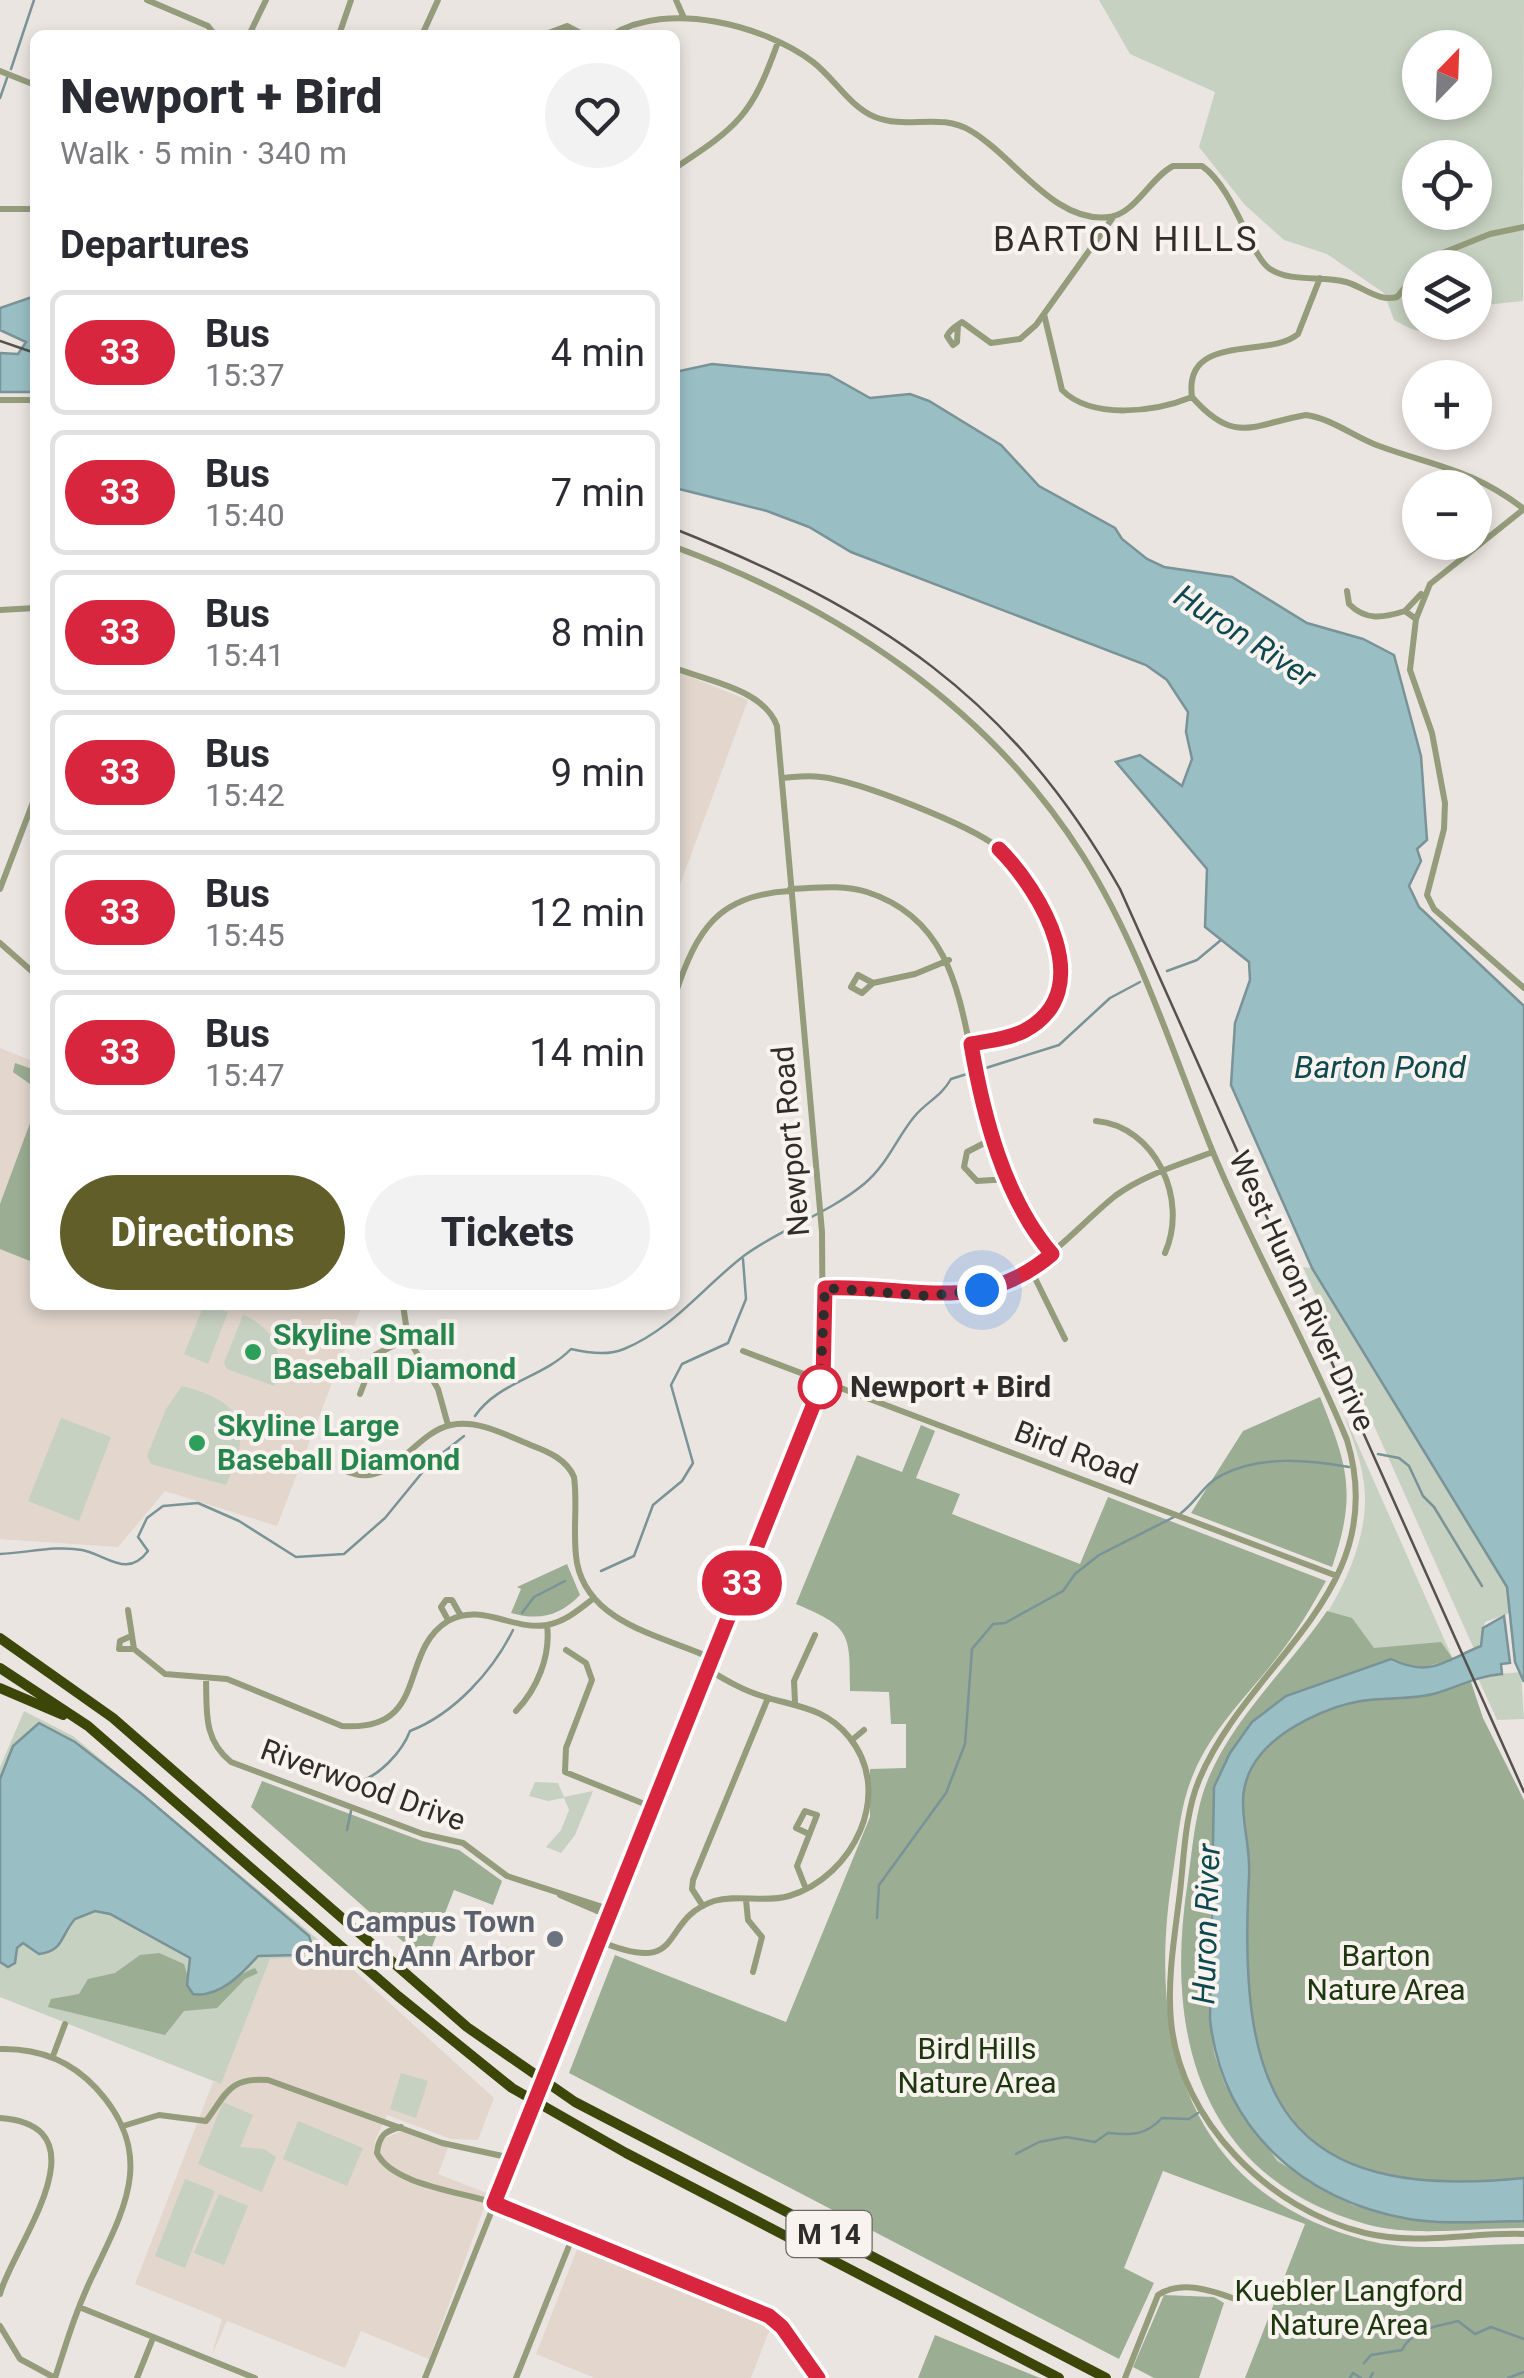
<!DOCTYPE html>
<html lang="en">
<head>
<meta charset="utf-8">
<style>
	:root { --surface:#fff; --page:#f2f2f3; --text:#2b2b33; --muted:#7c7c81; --line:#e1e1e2; --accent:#625e2a }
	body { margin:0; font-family:Roboto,sans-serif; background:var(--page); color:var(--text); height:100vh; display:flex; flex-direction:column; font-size:38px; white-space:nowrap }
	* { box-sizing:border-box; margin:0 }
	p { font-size:32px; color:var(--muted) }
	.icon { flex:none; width:55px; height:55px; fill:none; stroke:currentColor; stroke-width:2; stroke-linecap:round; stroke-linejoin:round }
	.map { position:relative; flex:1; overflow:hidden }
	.panel { position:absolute; left:30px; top:30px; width:650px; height:1280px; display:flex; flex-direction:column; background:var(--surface); border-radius:15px; box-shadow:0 5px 15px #0003 }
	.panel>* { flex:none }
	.badge { padding:0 20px; border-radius:32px; font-size:35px; line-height:65px }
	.needle { width:65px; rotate:23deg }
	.controls { position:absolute; left:1402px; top:30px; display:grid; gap:20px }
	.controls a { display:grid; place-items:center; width:90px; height:90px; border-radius:50%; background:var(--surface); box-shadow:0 5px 15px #0003; font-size:50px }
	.you { position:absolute; width:50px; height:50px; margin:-25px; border:8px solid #fff; border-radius:50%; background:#1a73e8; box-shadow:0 0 0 15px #1a73e833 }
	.map>.badge { position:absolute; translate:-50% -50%; box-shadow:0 0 0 5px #fff }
	h2 { padding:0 30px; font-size:38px; line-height:90px }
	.round { display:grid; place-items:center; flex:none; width:105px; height:105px; border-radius:52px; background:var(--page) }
	.summary { display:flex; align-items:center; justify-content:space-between; height:170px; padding:0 30px }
	h1 { font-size:48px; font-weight:800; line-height:75px }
	.cta { display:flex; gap:20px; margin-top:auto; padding:20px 30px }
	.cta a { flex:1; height:115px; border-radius:60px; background:var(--accent); color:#fff; font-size:40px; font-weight:800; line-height:115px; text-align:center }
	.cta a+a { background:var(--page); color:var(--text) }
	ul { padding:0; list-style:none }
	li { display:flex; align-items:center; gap:30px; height:125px; margin:0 20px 15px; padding:0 10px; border:5px solid var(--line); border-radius:15px }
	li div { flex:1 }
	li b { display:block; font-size:38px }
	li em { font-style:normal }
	li .badge { min-width:110px; font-weight:700; text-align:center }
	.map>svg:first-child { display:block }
</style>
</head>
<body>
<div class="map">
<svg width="1524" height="2378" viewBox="0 0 1524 2378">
	<rect width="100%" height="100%" fill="#ebe5e1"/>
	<path fill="#e2d6cd" d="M675 671 748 700 677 893H675Z
		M0 1048 35 1062V1305H362L277 1526 165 1491 118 1547 0 1539Z
		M338 1956 494 2098 478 2140 451 2139 387 2115 374 2143 402 2131 448 2148 438 2174 489 2194 429 2359 361 2331 345 2368 227 2321 211 2357 222 2319 135 2284 213 2082 221 2083 270 1959Z
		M578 2247 771 2326 751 2378H595L536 2354Z"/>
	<path fill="#c6d1c1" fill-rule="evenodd" d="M1099 0H1524L1523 301 1475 306V268H1420V322L1446 323C1427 338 1414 331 1394 320L1384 293 1327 254 1284 240 1245 205 1199 147 1215 92 1130 54ZM1420 48H1475V102H1420ZM1420 158H1475V212H1420Z
		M1303 1267 1312 1268 1507 1587 1512 1612 1485 1622 1479 1647 1474 1649Z
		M204 1305 228 1312 208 1364 184 1354Z
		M243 1315C274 1327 286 1355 274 1386L227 1369 224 1363Z
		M182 1386C245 1402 253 1428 226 1485L151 1464 147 1456 166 1409Z
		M1341 1407 1453 1659 1433 1668 1215 1856 1210 2019 1447 2223 1524 2221V2228C1472 2227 1417 2238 1365 2224 1198 2177 1164 2032 1188 1879 1193 1845 1196 1808 1210 1775 1226 1738 1254 1708 1280 1677 1321 1630 1367 1560 1365 1495 1364 1465 1351 1435 1341 1407Z
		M61 1418 111 1437 79 1521 28 1501Z
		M1521 1672 1524 1719 1497 1720 1477 1676Z
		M24 1711 73 1736 338 1956 270 1959 221 2084 0 1997V1767Z
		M535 1782 558 1783 564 1797 593 1791 575 1835 561 1853 546 1847 561 1830 569 1810 564 1798 548 1801 529 1796Z
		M401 2073 428 2081 416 2118 390 2109Z
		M223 2102 253 2115 240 2147 264 2149 276 2157 262 2192 198 2164Z
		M298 2121 363 2148 347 2186 283 2159Z
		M185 2179 215 2191 185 2268 155 2256Z
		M219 2194 248 2206 224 2265 194 2253Z"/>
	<path fill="#9bad93" d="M15 1063 35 1070V1263L0 1249V1204L33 1115 30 1084 13 1072Z
		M1320 1397C1348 1466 1357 1494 1332 1567L1191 1513 1243 1431Z
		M921 1425 935 1431 916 1478 960 1494 952 1514 1080 1564 1108 1497 1326 1581C1312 1606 1298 1630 1281 1652 1251 1693 1213 1726 1193 1775 1180 1805 1178 1840 1173 1872 1146 2036 1184 2192 1365 2240 1416 2253 1472 2244 1524 2244V2378H1245L1305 2224 1163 2171 1124 2268 1154 2283 1119 2359 569 2073 615 1955 786 2022 870 1817V1769L906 1768V1724H891L889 1692 850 1691C850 1633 851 1627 796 1604L857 1455 902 1472Z
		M567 1564 580 1595C560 1616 539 1621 511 1613L521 1589 517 1587Z
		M1327 1611 1352 1618 1374 1648 1441 1642 1453 1659 1413 1670 1395 1660 1382 1661 1252 1722 1215 1856 1210 1896V2019L1214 2053 1225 2085 1277 2161 1352 2205 1447 2223 1524 2221V2228C1472 2227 1417 2238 1366 2224 1199 2177 1164 2033 1188 1881 1193 1846 1195 1809 1209 1777 1235 1715 1290 1666 1327 1611Z
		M1470 1679 1483 1718 1524 1800V2178C1374 2196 1270 2164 1248 1999 1242 1960 1248 1917 1249 1878 1251 1831 1227 1796 1260 1755 1281 1729 1328 1707 1360 1701 1385 1697 1411 1700 1435 1693 1447 1690 1459 1683 1470 1679Z
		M262 1781 422 1841 459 1850 502 1881 493 1905 454 1890 426 1962 251 1807Z
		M159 1953 184 1964 193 1994C218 1997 232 1976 255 1968L258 1973 245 1979 217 2008 184 2011 165 2035 48 2007 51 1999 79 1994 88 1979 115 1973 140 1955Z
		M1164 2295 1214 2297 1224 2303 1199 2378H1154L1133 2367Z
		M935 2335 1040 2378H918Z"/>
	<path fill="#99bfc5" stroke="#799397" stroke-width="2.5" d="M35 296V392H0V353L18 354 26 342 0 330V308Z
		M712 364 829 375 870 398 910 394 929 401 1001 445 1039 486 1115 528 1122 539 1147 559 1164 567 1232 577 1307 623 1363 639 1394 655 1421 756 1427 840 1417 849 1421 861 1409 886 1419 907 1524 1006V1682L1515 1662 1507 1587 1312 1268 1231 1085 1235 1023 1250 980 1249 962 1205 927 1207 869 1116 762 1140 755 1182 786 1192 759 1186 732 1188 712 1167 680 1146 665 851 552 809 527 767 511 675 488V372Z
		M1504 1616 1510 1663 1501 1664 1502 1674C1477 1676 1460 1686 1437 1693 1413 1700 1386 1697 1361 1701 1329 1706 1282 1728 1261 1754 1227 1795 1252 1831 1249 1877 1237 2096 1282 2203 1524 2178V2221C1486 2221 1447 2225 1409 2219 1302 2200 1222 2129 1210 2019L1214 1787 1230 1753 1252 1722 1286 1696 1391 1659C1430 1678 1444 1661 1481 1646L1483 1628Z
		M39 1723 75 1742 142 1794 309 1936 313 1949 297 1955 258 1956C242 1974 219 1998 193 1994L187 1985 190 1958 110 1914 95 1911 75 1919C60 1936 64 1951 39 1954L23 1943 17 1948 15 1963 8 1967 0 1962V1779L13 1746Z"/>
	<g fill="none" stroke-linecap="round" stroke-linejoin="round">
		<path stroke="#799397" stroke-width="2.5" d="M11 69 34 0
			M0 98 7 78
			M1167 971 1197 960 1221 940
			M475 1416C498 1382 543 1378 571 1349 588 1353 608 1356 624 1349 673 1329 704 1286 745 1255 782 1228 829 1213 864 1184 887 1165 896 1139 914 1117 926 1102 941 1097 951 1079L1059 1045 1110 998 1140 982
			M1378 1454 1399 1458 1409 1466 1423 1496 1434 1507 1482 1586
			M1181 1513C1196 1502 1205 1483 1222 1475 1261 1455 1308 1460 1349 1467
			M0 1554C25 1553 58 1545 82 1550 107 1555 127 1579 148 1551L138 1537 147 1518 163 1506 198 1503 239 1521 296 1557 344 1554 385 1518 430 1463 464 1436
			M601 1571 634 1556 653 1505 682 1481 693 1463 671 1385 682 1364 728 1343 746 1299 743 1259
			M522 1613 534 1597 565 1581
			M354 1792 359 1782C380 1775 402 1752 410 1731 454 1714 493 1671 513 1630
			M347 1830 351 1811
			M877 1918 879 1885 946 1793 965 1744 972 1649 993 1624 1005 1623 1063 1591 1075 1574 1099 1555 1174 1517
			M1016 2154 1039 2142 1066 2137 1095 2142 1108 2133C1132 2135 1145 2136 1162 2118L1189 2119 1198 2113
			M1364 2363 1371 2355 1402 2350C1413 2328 1435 2327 1458 2321L1475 2334 1491 2327 1524 2339
			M1350 2378 1353 2373 1361 2378
			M1370 2378 1373 2373
			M1508 2378 1524 2372"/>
		<path stroke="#949c7c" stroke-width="6" d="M147 0 208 26 215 35
			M676 0 684 18
			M249 35 266 0
			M339 35 351 0
			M422 35 438 0
			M543 35 567 26 584 35
			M612 35C667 0 764 25 813 62 834 78 850 107 875 117 907 130 940 112 971 131 1014 156 1054 224 1109 217 1135 214 1150 178 1173 166H1202C1235 189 1250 256 1270 269 1292 283 1322 275 1346 282 1364 287 1378 302 1397 297L1430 258 1490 234 1524 227
			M0 71 35 85
			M675 168C739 126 752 115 778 42
			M0 209H35
			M1044 314 1062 390C1092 420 1155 412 1192 397 1235 446 1253 424 1306 415 1333 419 1354 437 1379 446 1437 467 1472 469 1524 509
			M958 325 957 342 953 345 947 336C950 329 956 326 962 322L991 343 1020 339 1036 325 1114 216
			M1192 397C1183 332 1270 359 1298 334L1320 278
			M0 400H35
			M675 547C838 607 988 706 1083 856 1139 945 1171 1048 1210 1145 1251 1246 1306 1340 1347 1440 1393 1592 1249 1660 1199 1780 1185 1814 1184 1856 1180 1892 1175 1934 1167 1978 1171 2021 1180 2121 1270 2210 1365 2233 1418 2246 1471 2232 1524 2234
			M1347 591 1349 604C1366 621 1383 618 1405 611L1416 619 1410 670 1432 733 1445 803 1444 829 1427 895 1434 909 1524 988
			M0 610 35 608
			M1405 611 1421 594
			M1416 619 1430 584 1524 509
			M782 778C795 777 808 775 821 777 859 781 970 825 999 848 1021 867 1034 893 1046 918 1082 995 1047 1031 971 1044
			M0 889 35 797
			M790 889C815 888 842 884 867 892 963 923 960 1019 982 1101 996 1154 1016 1212 1052 1254
			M0 943 35 974
			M873 983 862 993 851 987 858 975 873 983 915 974 949 960
			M675 995C697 929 718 895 790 891
			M1096 1121C1155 1126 1189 1199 1165 1253
			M994 1138 967 1152 964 1167 977 1181 1009 1179
			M1031 1270 1065 1339
			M825 1288C880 1285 932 1304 985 1289 1042 1273 1072 1231 1115 1196 1143 1175 1181 1164 1213 1152
			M395 1305H410
			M403 1305 408 1338 438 1389 448 1425
			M743 1351 1337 1576
			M360 1394 375 1355 408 1338
			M344 1470C391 1493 412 1433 451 1425 478 1419 508 1436 533 1446 549 1452 567 1460 574 1477 578 1505 572 1535 577 1563 589 1624 663 1636 711 1658
			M128 1610 134 1649 165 1674 227 1679 342 1726C431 1732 397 1652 448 1621 481 1602 513 1631 547 1625 565 1622 580 1609 594 1598
			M448 1620 441 1607 446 1600H452L461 1616
			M129 1637 120 1641 119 1649H134
			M566 1650 586 1663 592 1680 566 1748 565 1772 652 1807
			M206 1679C207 1712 203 1739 231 1762L423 1834 463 1843 507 1876 612 1910
			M795 1703 794 1681 815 1635
			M516 1711C537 1689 551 1656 547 1625
			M852 1740 864 1730
			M806 1889 797 1866 817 1815 805 1811 796 1828 809 1834
			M560 1895 609 1916
			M746 1900 748 1920 762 1937 753 1972
			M703 1906 692 1889 693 1880 768 1698
			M599 1941C689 1978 657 1920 714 1901 737 1894 765 1903 789 1896 853 1877 895 1793 849 1737 825 1707 796 1707 762 1696 742 1690 724 1679 707 1669
			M0 2049C38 2048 70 2060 96 2088 157 2154 125 2208 92 2277 76 2310 66 2344 55 2378
			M53 2056 65 2024
			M0 2118C110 2126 11 2249 0 2294
			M123 2126 159 2115 206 2121C226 2095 228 2077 268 2080L442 2143 512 2158
			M401 2127C385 2131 379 2135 377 2153 392 2185 463 2192 494 2203L769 2316 782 2327 817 2378
			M79 2307 255 2378
			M0 2326 20 2359 55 2378
			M137 2378 153 2338
			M425 2378 823 1381 822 1232 777 726C764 689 707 681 675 668
			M516 2378 573 2236
			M1125 2378 1158 2295C1181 2280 1211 2290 1235 2299"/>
		<path stroke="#3c4609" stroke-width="10" d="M0 1638 113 1718 467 2027 575 2102 1106 2378
			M0 1668 88 1726 398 1996 512 2088 626 2153 1059 2378
			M0 1688 63 1715"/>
		<path stroke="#54514f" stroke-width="2.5" d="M0 341 35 353
			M675 529C877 610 1010 695 1120 889L1524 1792"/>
	</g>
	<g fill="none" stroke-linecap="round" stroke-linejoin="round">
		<g stroke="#fff" stroke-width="22">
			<path id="line" d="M818 2378 782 2327 769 2316 494 2203 823 1381 825 1288C908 1284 979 1317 1052 1254 1004 1198 983 1115 971 1044 988 1041 1008 1039 1024 1031 1100 991 1041 891 999 849"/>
		</g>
		<use href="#line" stroke="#d7263d" stroke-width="15"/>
		<path stroke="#2f2d2b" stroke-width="10" stroke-dasharray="0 18" d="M820 1387 825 1288 928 1296 982 1290"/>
	</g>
	<g fill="#2e9e5b" stroke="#f8f3ee" stroke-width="4">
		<circle cx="253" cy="1352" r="10"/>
		<circle cx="197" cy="1443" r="10"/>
	</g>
	<circle fill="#fff" stroke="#d7263d" stroke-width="5" cx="820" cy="1387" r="20"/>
	<circle fill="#6b7280" stroke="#f8f3ee" stroke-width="4" cx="555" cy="1939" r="10"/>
	<g text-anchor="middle" stroke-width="8" stroke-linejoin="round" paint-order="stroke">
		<rect fill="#f8f3ee" stroke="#6b6866" stroke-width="2.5" x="786.5" y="2211" width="85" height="46" rx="8"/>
		<g font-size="28" font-weight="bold" fill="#2f2d2b">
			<text x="829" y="2244">M 14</text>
		</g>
		<g font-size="30" fill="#2f2d2b" stroke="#f8f3ee">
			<text transform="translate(791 1141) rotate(-95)" y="10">Newport Road</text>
			<text transform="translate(1302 1291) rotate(65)" y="10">West Huron River Drive</text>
			<text transform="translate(1076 1453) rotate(21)" y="10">Bird Road</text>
			<text transform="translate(363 1785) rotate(20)" y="10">Riverwood Drive</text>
		</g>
		<g font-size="30" font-weight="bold" fill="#27864d" stroke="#f8f3ee" text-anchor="start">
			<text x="273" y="1345">Skyline Small<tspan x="273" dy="34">Baseball Diamond</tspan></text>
			<text x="217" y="1436">Skyline Large<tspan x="217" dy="34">Baseball Diamond</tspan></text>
		</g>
		<g font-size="30" font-weight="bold" fill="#2f2d2b" stroke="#f8f3ee" text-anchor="start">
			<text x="850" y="1397">Newport + Bird</text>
		</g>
		<g font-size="30" font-weight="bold" fill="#5b616d" stroke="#f8f3ee" text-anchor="end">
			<text x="535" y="1932">Campus Town<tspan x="535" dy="34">Church Ann Arbor</tspan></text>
		</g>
		<g font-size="30" fill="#1d370f" stroke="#f8f3ee">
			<text x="1386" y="1966">Barton<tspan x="1386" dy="34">Nature Area</tspan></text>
			<text x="977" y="2059">Bird Hills<tspan x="977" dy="34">Nature Area</tspan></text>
			<text x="1349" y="2301">Kuebler Langford<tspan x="1349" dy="34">Nature Area</tspan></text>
		</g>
		<g font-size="32" font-style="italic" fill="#0f4950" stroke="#f8f3ee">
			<text transform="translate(1245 636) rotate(33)" y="11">Huron River</text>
			<text x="1380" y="1078">Barton Pond</text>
			<text transform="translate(1206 1924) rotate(-88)" y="11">Huron River</text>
		</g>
		<g font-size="35" letter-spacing="2.5" fill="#312d2a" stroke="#f8f3ee">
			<text x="1126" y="251">BARTON HILLS</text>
		</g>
	</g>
</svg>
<div class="controls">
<a><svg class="needle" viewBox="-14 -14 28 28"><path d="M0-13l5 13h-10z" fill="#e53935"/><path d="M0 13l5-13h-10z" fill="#7c7c81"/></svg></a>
<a><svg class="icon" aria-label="locate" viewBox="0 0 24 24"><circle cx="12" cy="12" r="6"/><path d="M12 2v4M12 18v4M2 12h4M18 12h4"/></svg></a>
<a><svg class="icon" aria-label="layers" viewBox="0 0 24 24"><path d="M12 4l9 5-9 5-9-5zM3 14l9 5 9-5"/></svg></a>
<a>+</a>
<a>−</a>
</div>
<div class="you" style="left:982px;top:1290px"></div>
<b class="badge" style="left:742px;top:1583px;background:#d7263d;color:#fff">33</b>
<section class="panel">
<div class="summary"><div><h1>Newport + Bird</h1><p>Walk · 5 min · 340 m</p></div><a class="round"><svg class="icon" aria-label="heart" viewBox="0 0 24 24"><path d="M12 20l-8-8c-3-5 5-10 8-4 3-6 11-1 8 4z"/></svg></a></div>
<h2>Departures</h2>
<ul>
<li><span class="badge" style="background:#d7263d;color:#fff">33</span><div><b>Bus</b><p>15:37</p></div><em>4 min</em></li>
<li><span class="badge" style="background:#d7263d;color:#fff">33</span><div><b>Bus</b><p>15:40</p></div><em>7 min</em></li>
<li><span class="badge" style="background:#d7263d;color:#fff">33</span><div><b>Bus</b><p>15:41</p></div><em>8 min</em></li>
<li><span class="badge" style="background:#d7263d;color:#fff">33</span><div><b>Bus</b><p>15:42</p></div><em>9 min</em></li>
<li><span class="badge" style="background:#d7263d;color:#fff">33</span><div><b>Bus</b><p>15:45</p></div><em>12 min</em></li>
<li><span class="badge" style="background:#d7263d;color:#fff">33</span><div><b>Bus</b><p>15:47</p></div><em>14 min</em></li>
</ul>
<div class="cta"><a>Directions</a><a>Tickets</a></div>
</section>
</div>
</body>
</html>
